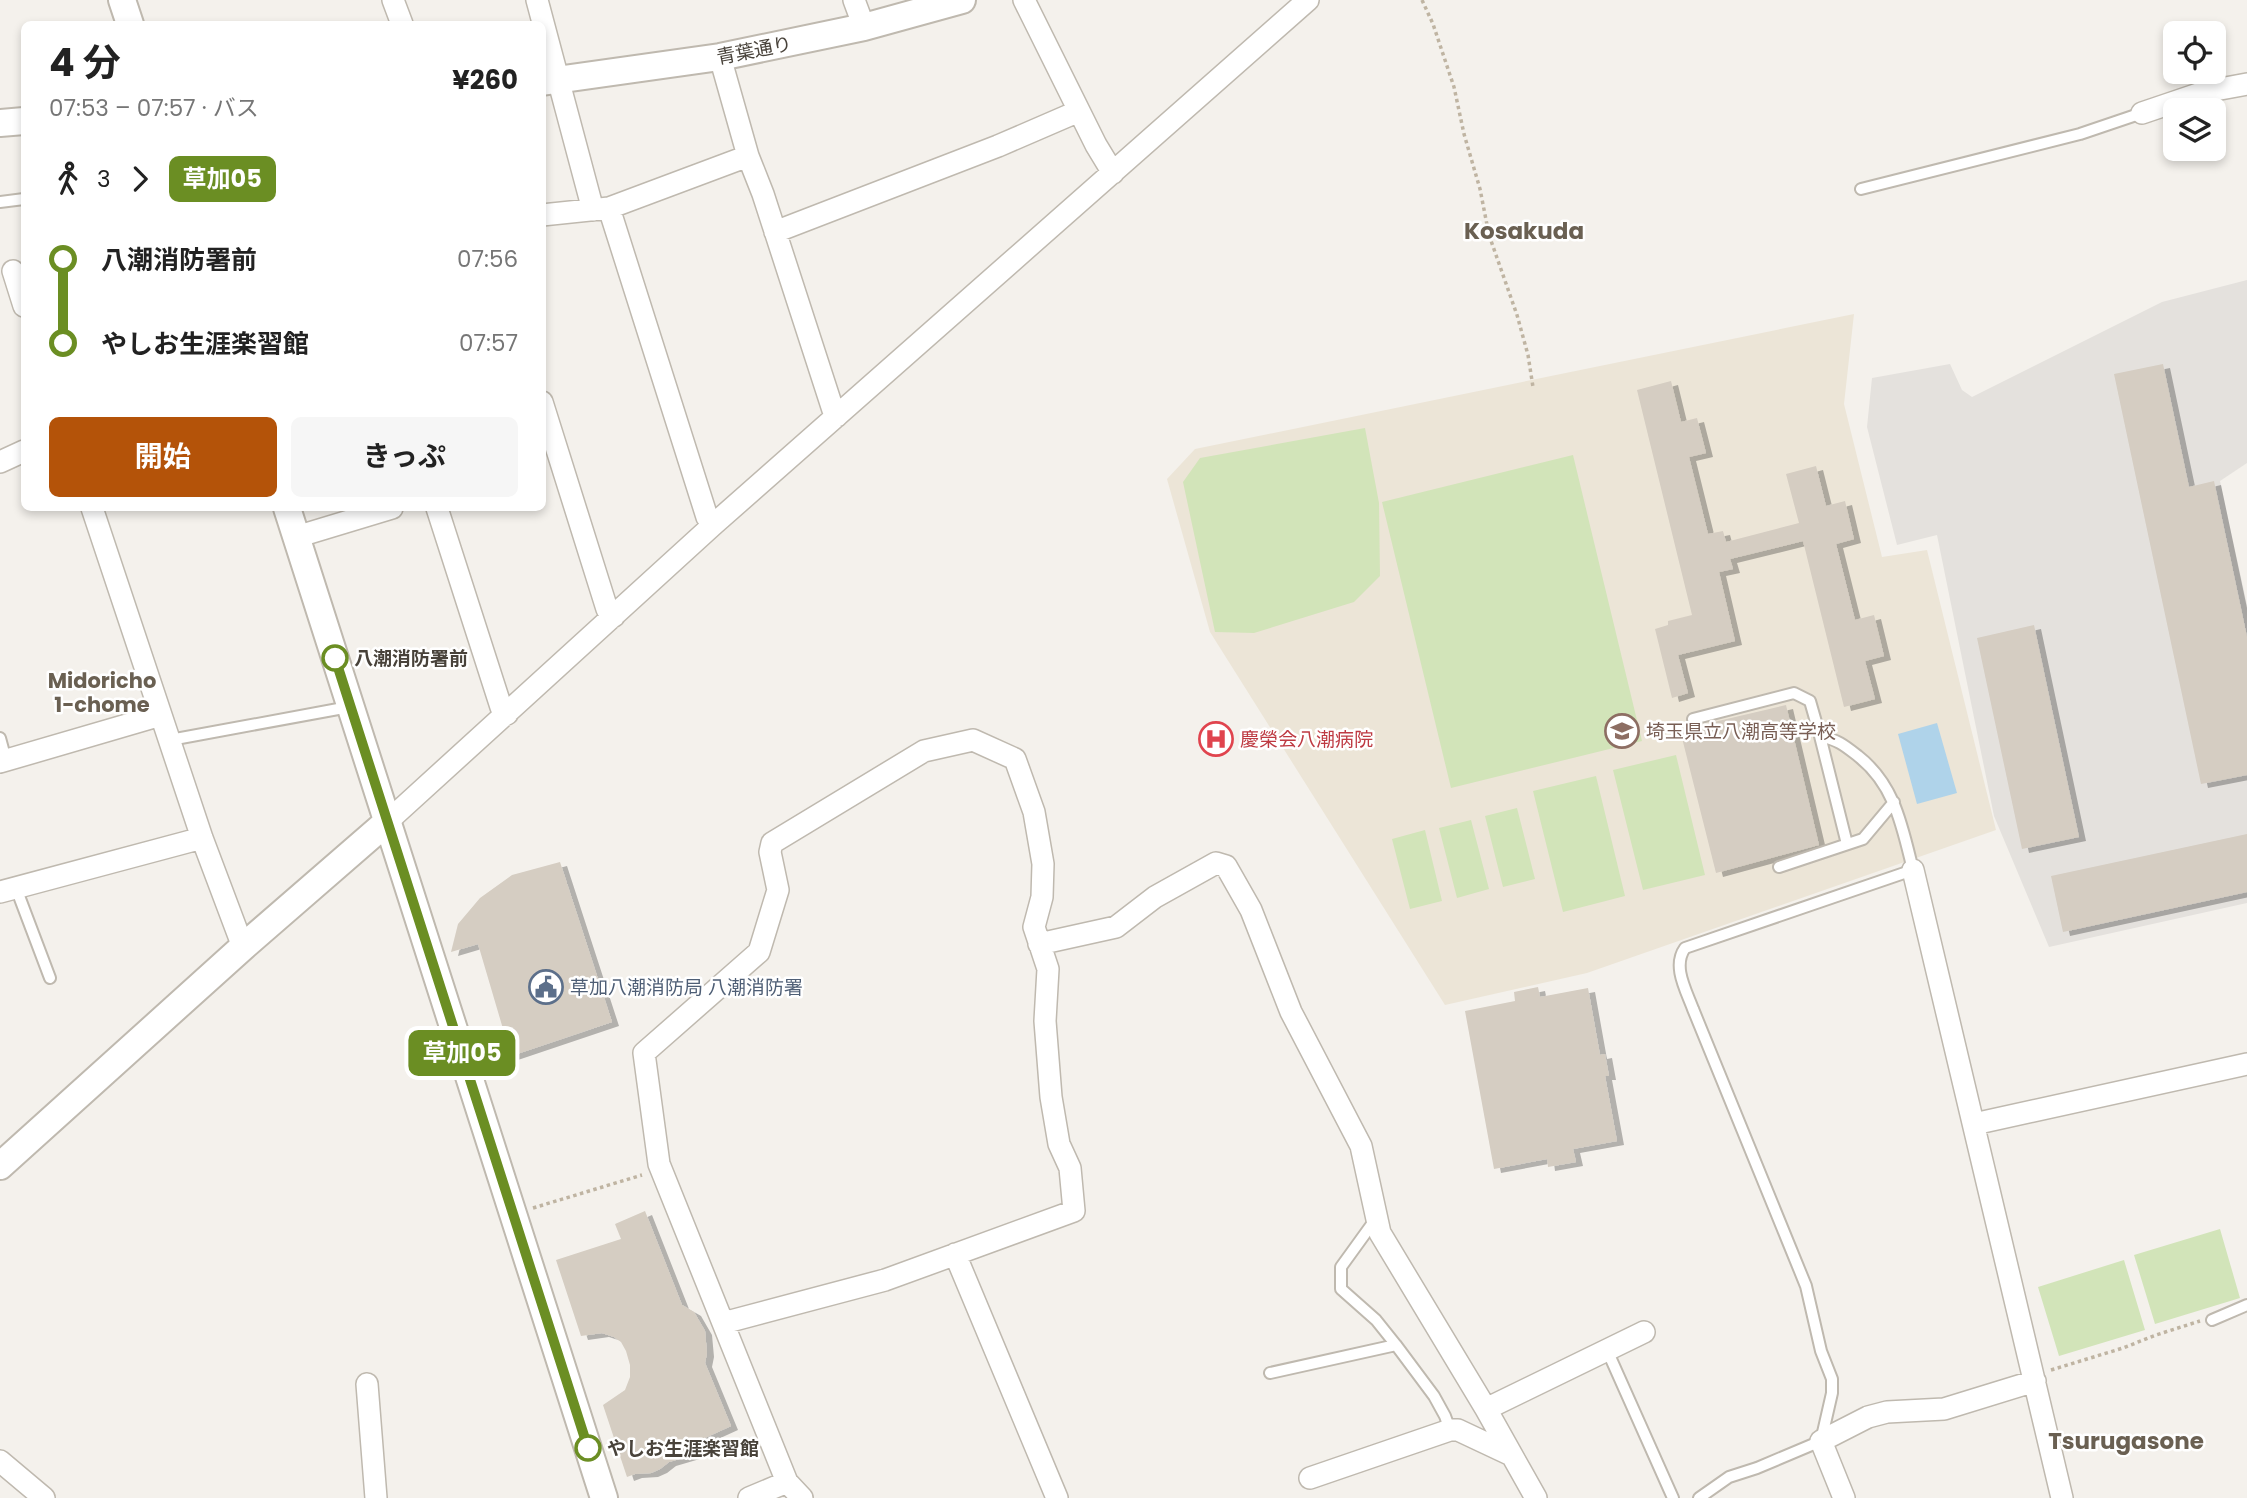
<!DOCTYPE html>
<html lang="ja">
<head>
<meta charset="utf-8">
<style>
	:root { --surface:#fff; --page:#f6f6f6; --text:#222; --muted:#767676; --accent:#b45309 }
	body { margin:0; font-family:Poppins,"Noto Sans JP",sans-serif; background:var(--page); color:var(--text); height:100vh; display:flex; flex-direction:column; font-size:26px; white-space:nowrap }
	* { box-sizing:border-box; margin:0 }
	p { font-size:23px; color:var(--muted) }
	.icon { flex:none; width:38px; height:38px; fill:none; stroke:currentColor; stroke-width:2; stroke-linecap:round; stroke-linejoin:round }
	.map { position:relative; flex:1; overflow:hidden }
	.details { position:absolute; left:21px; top:21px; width:525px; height:490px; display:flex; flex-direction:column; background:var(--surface); border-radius:10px; box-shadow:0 4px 10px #0003 }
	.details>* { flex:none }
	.badge { padding:0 14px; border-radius:10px; font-size:24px; line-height:46px }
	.buttons { position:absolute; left:2163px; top:21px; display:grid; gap:14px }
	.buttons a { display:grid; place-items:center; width:63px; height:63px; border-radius:10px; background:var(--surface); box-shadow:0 4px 10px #0003; font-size:35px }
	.map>.badge { position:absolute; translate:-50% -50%; box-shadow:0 0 0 4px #fff }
	.legs { display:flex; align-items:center; gap:10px; height:77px; padding:0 28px; font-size:23px }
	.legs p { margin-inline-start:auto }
	.summary { display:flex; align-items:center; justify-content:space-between; height:119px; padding:0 28px }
	h1 { font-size:38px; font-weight:700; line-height:52px }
	.primary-button { display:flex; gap:14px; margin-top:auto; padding:14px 28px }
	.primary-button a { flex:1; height:80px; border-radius:10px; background:var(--accent); color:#fff; font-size:28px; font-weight:700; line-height:80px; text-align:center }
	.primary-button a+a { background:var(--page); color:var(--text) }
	ul { padding:0 28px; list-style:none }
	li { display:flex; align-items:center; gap:24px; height:84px; font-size:26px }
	li i { display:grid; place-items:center; width:10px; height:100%; margin:0 9px; background:currentColor }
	li i::after { content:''; width:18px; height:18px; margin:-9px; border:5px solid; border-radius:50%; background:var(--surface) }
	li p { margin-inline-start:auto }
	li:first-child i { background:linear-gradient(#0000 50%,currentColor 0) }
	li:last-child i { background:linear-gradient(currentColor 50%,#0000 0) }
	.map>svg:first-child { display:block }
</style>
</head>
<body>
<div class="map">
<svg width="2247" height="1498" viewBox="0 0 2247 1498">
	<defs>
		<filter id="shadow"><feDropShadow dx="7" dy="4" stdDeviation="0" flood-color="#0004"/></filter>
	</defs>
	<rect width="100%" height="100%" fill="#f4f1ec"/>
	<path fill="#e4e1dd" d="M2247 280V463L2220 481 2247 605V903L2049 947 1994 816 1937 535 1897 545 1867 427 1872 378 1950 364 1962 390 1972 397 2162 302Z"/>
	<path fill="#ece5d7" d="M1854 314 1844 404 1882 557 1927 550 1996 830 1587 973 1445 1005 1210 632 1167 479 1195 449Z"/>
	<path fill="#d2e4b9" d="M1365 428 1379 503 1380 576 1354 602 1254 633 1215 632 1183 482 1200 458Z
		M1573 455 1642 741 1451 788 1382 502Z
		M1676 755 1705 875 1643 890 1613 770Z
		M1596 776 1625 896 1563 912 1533 791Z
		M1517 808 1535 879 1503 887 1485 816Z
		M1471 820 1489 889 1457 898 1439 828Z
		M1425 830 1442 901 1410 909 1392 839Z
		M2220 1229 2240 1298 2155 1324 2134 1255Z
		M2124 1260 2145 1330 2059 1356 2038 1287Z"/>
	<path fill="#afd3ea" d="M1937 723 1957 793 1917 804 1898 734Z"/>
	<path fill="#d5cdc2" filter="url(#shadow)" d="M2163 364 2189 487 2214 481 2247 637V775L2201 784 2114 374Z
		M1671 381 1681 422 1697 418 1706 453 1689 457 1708 534 1723 531 1726 542 1799 523 1786 474 1816 466 1826 506 1845 501 1854 539 1836 544 1855 620 1874 615 1884 656 1865 661 1875 699 1844 707 1803 541 1730 559 1733 569 1719 572 1735 641 1678 655 1688 693 1672 698 1655 629 1668 625V621L1692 615 1637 390Z
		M2034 625 2079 837 2022 849 1977 638Z
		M1786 705 1819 845 1716 873 1680 730Z
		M2247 834V892L2063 932 2051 876Z
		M560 862 612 1022 511 1056 478 944 451 952 458 924 480 898 512 875Z
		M1538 987 1540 997 1588 988 1600 1055 1605 1054 1609 1076H1605L1617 1141 1573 1149 1576 1162 1548 1167 1547 1159 1494 1169 1465 1011 1515 1001 1514 992Z
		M645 1211 682 1305 694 1312 705 1331 707 1353 705 1363 731 1426 698 1441 703 1452 669 1462 660 1469 651 1473 635 1474 627 1477 603 1405 625 1390 630 1377V1365L626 1351 621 1342 614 1337 602 1333 581 1336 556 1260 621 1239 615 1224Z"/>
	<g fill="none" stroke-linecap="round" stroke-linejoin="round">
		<g stroke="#bfb9af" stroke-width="14">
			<path id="service" d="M1861 189 2080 134 2142 113
				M0 202 24 199
				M1693 719 1794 693 1810 701 1820 736C1838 740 1844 745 1858 756 1895 785 1902 826 1913 870L1685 948C1672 966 1686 990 1693 1009L1806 1286 1821 1351 1832 1379V1393L1821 1441 1757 1468 1729 1477 1699 1498
				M1820 736 1847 844
				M0 738 6 760
				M170 740 349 707
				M1779 867 1863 839 1894 802
				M16 888 50 978
				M1375 1220 1341 1267V1289L1376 1320 1396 1345 1434 1396 1445 1416 1450 1430
				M2212 1320 2247 1305
				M1607 1350 1673 1498
				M1270 1373 1396 1345"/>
		</g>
		<g stroke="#bfb9af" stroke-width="24">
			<path id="minor" d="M393 0 402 24
				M537 0 593 210
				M854 0 864 27
				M1024 0 1096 145 1113 173
				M720 57 748 156 763 194 833 410 837 416
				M2142 113 2204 92 2247 84
				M609 208 707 517 713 525
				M542 215 609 208 748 156
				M775 232 998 146 1079 111
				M13 271 24 306
				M542 402 607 609 614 616
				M0 462 24 451
				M92 508 202 838 243 947
				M437 508 501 707 507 714
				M296 537 392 508
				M0 762 161 715
				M387 822 713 525 1308 0
				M1913 870 2062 1498
				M0 892 202 838
				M1039 944 1116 927 1155 897 1216 863 1226 866 1251 910 1291 1012 1361 1146 1380 1233 1486 1409 1536 1498
				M1974 1124 2247 1064
				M955 1254 1057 1498
				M723 1323 885 1280 1074 1211 1070 1168 1059 1144 1051 1097 1045 1021 1048 969 1034 927 1042 897 1043 864 1034 812 1015 759 973 740 924 751 772 843 770 852 778 890 759 952 644 1053 659 1164 787 1482 802 1498
				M367 1384 376 1498
				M1486 1409 1644 1332
				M0 1461 44 1498
				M1310 1478 1450 1430H1458L1509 1454
				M749 1498 787 1482
				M1844 1498 1821 1441 1868 1417 1887 1412 1944 1409 2035 1381"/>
		</g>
		<g stroke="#bfb9af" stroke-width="30">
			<path id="tertiary" d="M122 0 130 24
				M542 82 720 57 864 27 962 0
				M0 123 24 121
				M287 508 604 1498
				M0 1166 243 947 387 822"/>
		</g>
		<path stroke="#bfb4a2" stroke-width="3.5" stroke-dasharray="3.5 3.5" stroke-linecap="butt" d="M1422 0 1433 24 1454 87 1464 134 1480 189 1489 235 1517 315 1528 355 1533 387
			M533 1208 642 1175
			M2051 1370 2123 1348 2156 1335 2200 1321"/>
		<use href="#service" stroke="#fff" stroke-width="10"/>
		<use href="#minor" stroke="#fff" stroke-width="21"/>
		<use href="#tertiary" stroke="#fff" stroke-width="26"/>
	</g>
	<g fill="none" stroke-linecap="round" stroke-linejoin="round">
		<g stroke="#fff" stroke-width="16">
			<path id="line-1" d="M335 658 588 1448"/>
		</g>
		<use href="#line-1" stroke="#6b8e23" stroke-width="10"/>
	</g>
	<defs>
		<g id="school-ring" transform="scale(1.75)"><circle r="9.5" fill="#fff" stroke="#8d6e63" stroke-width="1.5"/><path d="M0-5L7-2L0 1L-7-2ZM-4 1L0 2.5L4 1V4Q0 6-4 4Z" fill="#8d6e63"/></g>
		<g id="hospital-ring" transform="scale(1.75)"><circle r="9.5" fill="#fff" stroke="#e0444e" stroke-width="1.5"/><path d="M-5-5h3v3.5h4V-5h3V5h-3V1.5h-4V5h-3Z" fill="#e0444e"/></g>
		<g id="civic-ring" transform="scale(1.75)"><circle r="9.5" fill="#fff" stroke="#5c6f8a" stroke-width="1.5"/><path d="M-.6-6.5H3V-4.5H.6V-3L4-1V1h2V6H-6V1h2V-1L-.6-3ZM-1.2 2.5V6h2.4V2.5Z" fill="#5c6f8a"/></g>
	</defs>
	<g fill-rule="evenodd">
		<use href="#school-ring" x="1622" y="731"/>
		<use href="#hospital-ring" x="1216" y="739"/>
		<use href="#civic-ring" x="546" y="987"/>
	</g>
	<g fill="#fff" stroke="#6b8e23" stroke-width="3.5">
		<circle cx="335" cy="658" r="12"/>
		<circle cx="588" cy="1448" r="12"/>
	</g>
	<g text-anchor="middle" stroke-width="5" stroke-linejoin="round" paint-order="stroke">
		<g font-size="19" fill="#48423a" stroke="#fff">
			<text transform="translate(754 50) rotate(-11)" y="7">青葉通り</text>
		</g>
		<g font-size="19" font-weight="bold" fill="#48423a" stroke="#fff" text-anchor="start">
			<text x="354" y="665">八潮消防署前</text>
			<text x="607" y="1455">やしお生涯楽習館</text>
		</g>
		<g font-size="19" fill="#785e54" stroke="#fff" text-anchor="start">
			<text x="1646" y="738">埼玉県立八潮高等学校</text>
		</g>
		<g font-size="19" fill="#be3a42" stroke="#fff" text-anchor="start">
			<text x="1240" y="746">慶榮会八潮病院</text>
		</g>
		<g font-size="19" fill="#4e5e75" stroke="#fff" text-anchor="start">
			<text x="570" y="994">草加八潮消防局 八潮消防署</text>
		</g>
		<g font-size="21" font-weight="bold" fill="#6a6052" stroke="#fff">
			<text x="102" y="688">Midoricho<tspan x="102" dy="24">1-chome</tspan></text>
		</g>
		<g font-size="23" font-weight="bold" fill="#6a6052" stroke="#fff">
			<text x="1524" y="239">Kosakuda</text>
			<text x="2126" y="1449">Tsurugasone</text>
		</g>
	</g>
</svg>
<div class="buttons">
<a><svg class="icon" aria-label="locate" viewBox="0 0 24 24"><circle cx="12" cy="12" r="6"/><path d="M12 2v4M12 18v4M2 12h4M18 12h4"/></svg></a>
<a><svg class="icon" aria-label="layers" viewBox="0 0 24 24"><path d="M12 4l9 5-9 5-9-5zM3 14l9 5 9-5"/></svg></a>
</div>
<b class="badge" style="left:462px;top:1053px;background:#6b8e23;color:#fff">草加05</b>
<section class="details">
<div class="summary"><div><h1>4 分</h1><p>07:53 – 07:57 · バス</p></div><b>¥260</b></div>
<div class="legs"><svg class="icon" aria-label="walk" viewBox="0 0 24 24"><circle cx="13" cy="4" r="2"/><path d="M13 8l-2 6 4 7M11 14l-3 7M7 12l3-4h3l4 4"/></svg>3<svg class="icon" aria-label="forward" viewBox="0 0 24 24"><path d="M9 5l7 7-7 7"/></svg><b class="badge" style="background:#6b8e23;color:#fff">草加05</b></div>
<ul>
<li><i style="color:#6b8e23"></i><b>八潮消防署前</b><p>07:56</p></li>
<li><i style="color:#6b8e23"></i><b>やしお生涯楽習館</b><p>07:57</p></li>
</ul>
<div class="primary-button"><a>開始</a><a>きっぷ</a></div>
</section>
</div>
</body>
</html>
